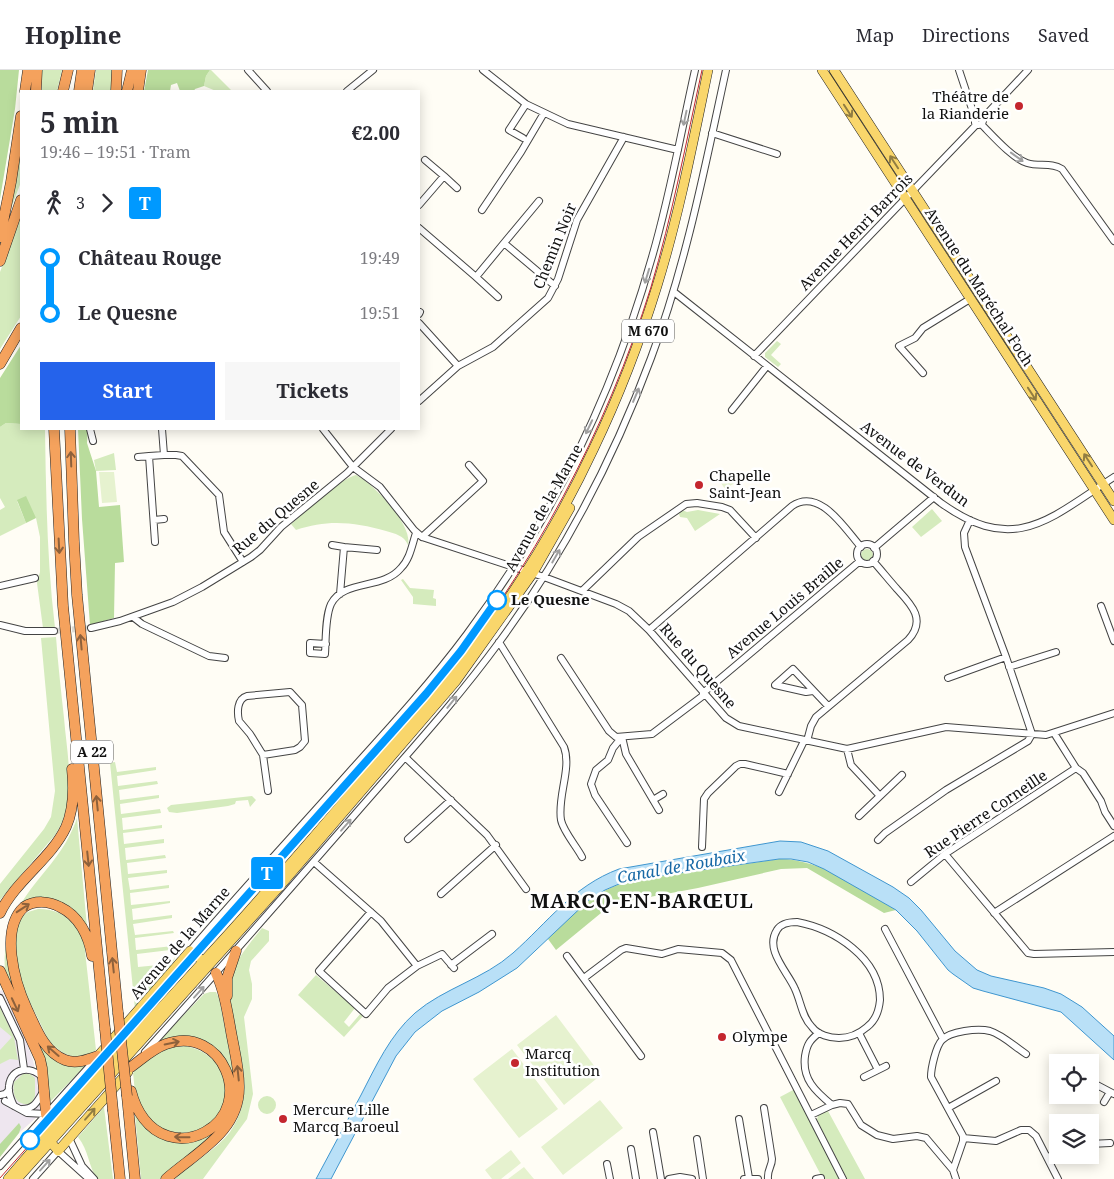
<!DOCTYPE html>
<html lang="en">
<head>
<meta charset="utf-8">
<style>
	:root { --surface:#fff; --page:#f7f7f7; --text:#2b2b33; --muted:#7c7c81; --line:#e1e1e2; --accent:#2563eb }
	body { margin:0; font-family:"Noto Serif",serif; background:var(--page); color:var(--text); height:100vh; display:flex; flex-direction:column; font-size:19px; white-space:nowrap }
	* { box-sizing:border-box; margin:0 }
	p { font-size:16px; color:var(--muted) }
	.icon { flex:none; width:28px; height:28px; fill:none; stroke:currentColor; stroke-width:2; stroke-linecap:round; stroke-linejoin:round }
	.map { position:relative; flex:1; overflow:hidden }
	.sheet { position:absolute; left:20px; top:20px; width:400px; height:340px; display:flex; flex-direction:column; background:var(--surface); border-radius:0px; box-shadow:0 2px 12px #0003 }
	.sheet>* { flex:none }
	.badge { padding:0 10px; border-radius:4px; font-size:18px; line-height:32px }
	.buttons { position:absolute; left:1049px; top:984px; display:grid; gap:10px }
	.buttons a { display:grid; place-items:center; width:50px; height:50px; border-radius:0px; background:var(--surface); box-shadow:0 2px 12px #0003; font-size:25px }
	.map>.badge { position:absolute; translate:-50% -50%; box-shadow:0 0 0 2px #fff }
	.legs { display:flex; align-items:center; gap:8px; height:55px; padding:0 20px; font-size:16px }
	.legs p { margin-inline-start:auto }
	.head { display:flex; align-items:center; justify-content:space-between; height:85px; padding:0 20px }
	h1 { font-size:28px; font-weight:700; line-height:38px }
	.primary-button { display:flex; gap:10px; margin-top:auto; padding:10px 20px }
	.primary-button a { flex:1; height:58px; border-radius:0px; background:var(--accent); color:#fff; font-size:20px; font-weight:700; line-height:58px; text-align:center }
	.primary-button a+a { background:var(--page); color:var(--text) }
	ul { padding:0 20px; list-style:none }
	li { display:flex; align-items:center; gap:18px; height:55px; font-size:19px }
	li i { display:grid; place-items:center; width:8px; height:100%; margin:0 6px; background:currentColor }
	li i::after { content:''; width:12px; height:12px; margin:-6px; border:4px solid; border-radius:50%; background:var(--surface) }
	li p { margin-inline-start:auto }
	li:first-child i { background:linear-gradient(#0000 50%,currentColor 0) }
	li:last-child i { background:linear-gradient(currentColor 50%,#0000 0) }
	header { display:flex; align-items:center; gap:30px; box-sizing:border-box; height:70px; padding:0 25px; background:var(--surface); border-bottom:1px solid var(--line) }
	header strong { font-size:24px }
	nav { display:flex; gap:28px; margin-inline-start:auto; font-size:18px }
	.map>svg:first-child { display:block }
</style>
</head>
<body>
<header>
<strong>Hopline</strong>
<nav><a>Map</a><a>Directions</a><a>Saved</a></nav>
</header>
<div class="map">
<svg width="1114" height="1109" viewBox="0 0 1114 1109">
	<rect width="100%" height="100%" fill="#fffdf5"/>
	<path fill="#eee6ef" d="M2 920 26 970 33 990 37 1009 40 1041 38 1046 19 1063 0 1087V921Z"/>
	<path fill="#d5ebbd" d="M42 0H62L57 21H42Z
		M96 0H112L111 21H93Z
		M210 0H211L232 21H216L204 16 206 6Z
		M21 64V112L8 146Z
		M21 147V246L0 279V202Z
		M777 271 781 274 771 285 781 294 778 297 765 287V283Z
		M6 353 21 354V359H45C46 425 47 491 55 558H43L37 513 40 502V467L36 448 17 431 26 453 0 466V440L5 437 0 428V357Z
		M114 383 116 400 96 401 94 390Z
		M356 405C373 413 413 455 408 475 404 465 395 464 386 461 355 452 327 449 296 460L291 454C306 441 338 410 356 405Z
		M932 439 942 451 921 467 912 457Z
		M682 440 687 442 698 440 720 444 695 461 687 448 680 447 679 444Z
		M861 485a6 6 0 1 1 12 0a6 6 0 1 1-12 0Z
		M403 509 410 518 434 520 433 528 436 529V536L413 534V527L401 510Z
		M56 567C58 594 61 621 64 648 67 686 78 731 55 765L0 830V814L44 759 51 747 55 721 41 568Z
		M115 692 117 702 156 697V700L117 706 118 716 157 711 158 714 119 720 120 730 159 725V728L120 734 121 744 160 739 161 743 122 748 123 760 162 755V758L123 763 124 774 164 769V773L125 778 126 790 165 785 166 788 127 793 128 804 167 800V803L128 808 130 820 169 815V818L130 823 131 835 170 831V833L132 839 133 850 172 845V848L133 854 135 865 173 861 174 863 135 868 136 880 173 876 170 880 137 884 138 897 169 894 173 891 176 884C172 903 147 925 135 939L110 693Z
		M252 726 256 730 250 737 248 730 236 731 235 734 228 736 177 743 169 742 167 738 171 735Z
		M77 748 87 857 78 845 24 831C0 859 4 897 20 932 27 947 34 963 42 977L87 994 51 1031 48 1028 47 1003 44 987 5 906C0 822 56 810 77 748Z
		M38 839C61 838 76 852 84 872L96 980C79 994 60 985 48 969L19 910 11 883 19 849 28 842Z
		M262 858 269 861V871L251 891 249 900 252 914V929L244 947 253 1024 247 1049 203 1109H175C190 1095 218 1078 230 1062 259 1019 236 982 231 936 230 928 229 918 230 910 233 892 251 872 262 858Z
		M316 905 355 938 344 952 349 957 361 943 363 946 344 967 298 925Z
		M210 922H216L219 928 235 1009 230 1042 213 1066 160 1109H141L135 1045 136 1043 157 1063 206 1064 233 1017 206 974 154 976 204 924Z
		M0 937 14 967 18 990 10 989 0 994V980L12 967 0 957Z
		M186 976C203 980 216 988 223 1005 242 1054 169 1090 141 1036 139 1032 136 1027 135 1022 134 1016 134 1009 133 1003L142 992 163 978Z
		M23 1004H30L35 1008V1026L31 1034C16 1036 12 1026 14 1012Z
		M795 1019 841 1109H823L780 1027Z
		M258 1035a9 9 0 1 1 18 0a9 9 0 1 1-18 0Z
		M104 1037 113 1109H97C88 1095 89 1081 78 1067Z
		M828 1041 865 1109H847L817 1050 818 1045Z"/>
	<path fill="#b9dc9c" d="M0 0H19L15 39 0 129Z
		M148 0H210L206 6 204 16 195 19 194 21H180L177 13 171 15 170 21H144Z
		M21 275V354L6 353 0 357V308Z
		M78 359H88L87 373 96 401 99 437 120 435 124 492 115 493 114 548 90 555 82 449Z
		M26 426 36 448 26 453 17 430Z
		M779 789C822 789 860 819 896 840L884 843 807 798 781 799 698 818 612 834 556 880 548 869C566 851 583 831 606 820 633 807 663 805 692 801 721 798 750 793 779 789Z
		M19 1053 21 1057 19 1063 0 1087V1074Z"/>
	<path fill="#e6f2cf" d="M114 402 117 432 102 433 99 402Z
		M734 405 738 411 725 419 721 413Z
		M556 945 601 1005 564 1035 517 975Z
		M512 979 558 1039 519 1068 473 1009Z
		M600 1030 623 1058 563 1105 541 1077Z
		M511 1080 521 1093 501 1109H492L485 1100Z
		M524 1097 534 1109H508Z"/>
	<path fill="#b9e0f7" stroke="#3f96cf" d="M780 771 801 772 828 781 893 817 909 828 921 840 955 881 977 900 991 906 1044 918 1061 924 1082 937 1114 966V990L1061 942 983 921 973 918 953 904 948 900 917 861 896 840 824 799 808 792 791 789H779L651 807 626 811 605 820 590 829 517 898 479 922 442 941 415 962 396 986 331 1109H316C331 1081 346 1053 361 1025 376 996 390 965 415 943 444 918 484 909 513 883 548 852 573 816 619 799Z"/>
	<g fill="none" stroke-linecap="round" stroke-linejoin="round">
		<path stroke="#dbdad3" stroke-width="6" stroke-dasharray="6 3" stroke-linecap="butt" d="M54 561 91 558"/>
		<g stroke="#444" stroke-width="8">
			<path id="minor" d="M248 0 267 21
				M483 0 526 34 568 54 678 80
				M959 0 975 48V53L978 55 982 54 983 51 981 48H975
				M347 21 373 0
				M982 49 1028 0
				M981 54C993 66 1012 88 1027 93 1039 97 1051 92 1062 99L1114 171
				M712 63 777 84
				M523 68 509 60 526 34
				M444 106 457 118
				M539 131 504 173 555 216
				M419 135 444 106 425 90
				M482 140 521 82 544 43
				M419 158 476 207
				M674 222 941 433C1015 486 1049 449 1114 407
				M498 227 476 207 504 173
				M419 244 420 242
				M419 253 458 296
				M754 286 976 55
				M923 303 899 276 915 268 923 258 970 229
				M419 331 458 296 493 277 548 228 558 209 577 150 624 67
				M732 340 767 296
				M90 359 93 371
				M162 359 164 385H176L182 386 219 425 224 462 243 492
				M323 359 353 397 380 417 414 460 422 467 544 507 616 534 629 541 649 560 726 648 739 656 847 679 946 657 1046 665 1114 643
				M138 387 149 386
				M154 450 164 449
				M422 467 483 411 469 395
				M155 472 149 386 164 385
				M857 484a10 10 0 1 1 20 0a10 10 0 1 1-20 0Z
				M332 475 344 477 340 524
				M344 477 377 480
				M874 478 934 427
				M0 516 35 508
				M582 521 638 467 686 434 697 433 722 437 730 440 756 468
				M1101 536 1114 571
				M133 547 142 554 209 586 225 588
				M0 555 25 561H54
				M91 558 120 551 173 532 202 517 251 487 260 480 281 457 347 403 391 359
				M649 560 792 436C820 417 845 459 861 477
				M499 572 564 677C572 698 557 727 561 750 563 761 577 777 582 787
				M326 574 310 573V583L325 584C326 570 325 547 331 534 344 509 383 520 401 498 410 489 412 475 416 463
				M561 588 609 661 616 667 652 664 704 625
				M1009 597 1056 582
				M948 608 1006 587
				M813 621 806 622 775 615 793 599 828 636
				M703 623 860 491
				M1054 663 1076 698 1083 703 1101 731 1105 742 1114 756
				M622 667 613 678 608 690 596 700 591 714 595 725 627 773
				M622 667 626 684 659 740
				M807 671 811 656 816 647 908 570C927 550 911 534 897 519 889 510 881 500 873 491
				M847 679 851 695 880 726 859 746
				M263 685 295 680 300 677 305 671 302 635 290 622 247 626C237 629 237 642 239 651L250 664 263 685 268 721
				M405 687 487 765 526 819
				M779 722 804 671
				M880 726 902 705
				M653 730 663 724
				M408 769 451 730
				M878 770 885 763 946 720 1028 671 1032 664 1006 587 965 477 964 463 970 450
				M702 777 704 729 708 723 736 696 740 694H745L788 704
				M945 784 1028 883 1034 884 1114 882
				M314 792 381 851 417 896 442 884 454 898
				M911 812 945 784 1076 698
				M441 824 496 775
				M371 842 319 901 366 944 388 918 417 896
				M994 843 1114 766
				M797 852C834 859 880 888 880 930 879 941 875 951 867 957 859 964 850 968 839 968 830 968 818 965 812 957 802 947 801 932 795 919 788 902 764 880 777 860 781 853 789 852 797 852Z
				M885 859 943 969
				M190 881C243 819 299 759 353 698 392 655 432 611 467 564 551 451 614 322 652 187 670 126 681 62 695 0
				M567 886 641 986
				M451 895 492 864
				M584 908 621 880 626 878 662 884 678 879 722 883 731 890 843 1109
				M0 928 20 970 24 999
				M819 963C810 970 807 974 805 986 802 1009 815 1021 832 1035L840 1033 848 1034 861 1055 877 1065 893 1069 917 1066 926 1068 953 1100 956 1109
				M859 963 878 1000
				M145 982C214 906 282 828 350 750 401 691 454 634 500 571 563 485 614 388 651 288 686 195 705 97 726 0
				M864 1007 886 996
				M1097 1015 1114 1024
				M0 1025 5 1024 9 1020
				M5 1031 27 1043 46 1044
				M1104 1032 1110 1022
				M14 1036C11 1030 8 1023 9 1016 11 997 31 996 42 1007
				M764 1038 772 1089C772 1097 767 1099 768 1109
				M948 1038 996 1011
				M22 1039C34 1039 37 1032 43 1022
				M811 1045 832 1035
				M739 1049 749 1108
				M653 1062 661 1109
				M69 1068 82 1096 94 1109
				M963 1068 996 1071 1021 1060H1029L1036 1066 1058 1109
				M697 1069 703 1109
				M1090 1074 1110 1073
				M631 1079 636 1109
				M1048 1087 1058 1083
				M607 1094 610 1109
				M0 1096 96 989
				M953 1100 963 1071V1066L931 1007C931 998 936 976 942 970 950 961 978 958 990 961 1003 965 1015 977 1026 984
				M33 1109 58 1081 89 1109
				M669 1109 680 1107 692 1109
				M744 1109H758
				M816 1109 821 1108"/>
		</g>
		<g stroke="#222" stroke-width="10">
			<path id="major" d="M822 0 1114 450
				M834 0 1114 431
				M98 986 190 881 207 894
				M46 1044 50 1071 58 1081 128 1002
				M8 1109C73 1032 142 959 210 884 266 823 320 760 373 697 410 655 447 613 480 568 524 510 563 444 594 378 619 326 640 271 657 216 679 145 693 72 708 0
				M17 1109 280 816 456 611 533 503 570 438"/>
		</g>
		<g stroke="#222" stroke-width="11">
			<path id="highway" d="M25 21 28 0
				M36 21 37 0
				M63 21 68 0
				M79 21 82 0
				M87 21 90 0
				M116 21 117 0
				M127 21 132 0
				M138 21 141 0
				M0 167 11 112 21 46
				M0 191 21 130
				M0 294 21 258
				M54 359 63 536 105 959
				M70 359 74 472 77 525 118 943
				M0 843C16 810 51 789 66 757 74 739 74 718 72 699
				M92 886C89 866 79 846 60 837 49 831 35 830 24 837 0 859 14 911 27 939 36 958 44 982 65 990 76 994 87 990 98 986
				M0 901 40 989 42 998 46 1044
				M227 926V908L236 881
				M131 1021C136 1041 148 1060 168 1066 181 1070 194 1068 205 1062 256 1034 222 954 166 974 152 979 142 989 131 997
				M127 1026 135 1109
				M113 1041 120 1109
				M166 1109C195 1083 240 1062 239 1016 239 999 235 983 232 967 228 946 225 922 216 903"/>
		</g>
		<use href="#minor" stroke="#fff" stroke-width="6"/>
		<use href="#major" stroke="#f9d66b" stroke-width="9"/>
		<use href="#highway" stroke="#f5a25d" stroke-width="10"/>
		<path stroke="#c4262e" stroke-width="1" d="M0 1108 437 615C532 501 607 359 651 217 672 146 686 73 702 0"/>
		<g stroke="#222" stroke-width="11" stroke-linecap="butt">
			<path id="highway-bridge" d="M118 943 127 1026
				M105 959 113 1041"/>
		</g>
		<use href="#highway-bridge" stroke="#f5a25d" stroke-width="10"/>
	</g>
	<defs><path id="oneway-shaft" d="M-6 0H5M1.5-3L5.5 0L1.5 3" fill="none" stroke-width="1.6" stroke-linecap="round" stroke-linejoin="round" transform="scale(1.25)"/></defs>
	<g stroke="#917d42">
		<use href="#oneway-shaft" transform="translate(848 41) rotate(57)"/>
		<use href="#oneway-shaft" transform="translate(894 92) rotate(-123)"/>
		<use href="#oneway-shaft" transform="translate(1032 324) rotate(57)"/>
		<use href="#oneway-shaft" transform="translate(1088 390) rotate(-123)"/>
		<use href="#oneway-shaft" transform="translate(90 1044) rotate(-49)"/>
	</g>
	<g stroke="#a0a0a0">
		<use href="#oneway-shaft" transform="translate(685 48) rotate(102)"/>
		<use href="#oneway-shaft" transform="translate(1017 87) rotate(36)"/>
		<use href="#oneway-shaft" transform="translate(647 206) rotate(107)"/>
		<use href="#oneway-shaft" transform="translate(636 325) rotate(-67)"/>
		<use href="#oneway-shaft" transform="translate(589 357) rotate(115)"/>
		<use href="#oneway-shaft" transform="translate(556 486) rotate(-60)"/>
		<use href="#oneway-shaft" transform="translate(452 632) rotate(-51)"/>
		<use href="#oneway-shaft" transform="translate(346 755) rotate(-49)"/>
		<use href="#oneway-shaft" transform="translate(199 922) rotate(-48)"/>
		<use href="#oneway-shaft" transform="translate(45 1095) rotate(-48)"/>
	</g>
	<g stroke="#8e613b">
		<use href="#oneway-shaft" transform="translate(71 389) rotate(-92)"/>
		<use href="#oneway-shaft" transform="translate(59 476) rotate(87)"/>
		<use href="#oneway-shaft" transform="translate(81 572) rotate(-95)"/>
		<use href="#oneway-shaft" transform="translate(97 733) rotate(-96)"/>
		<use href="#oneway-shaft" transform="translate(88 789) rotate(84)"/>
		<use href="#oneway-shaft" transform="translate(23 838) rotate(-33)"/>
		<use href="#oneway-shaft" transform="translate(113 895) rotate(-96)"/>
		<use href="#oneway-shaft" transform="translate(15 935) rotate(65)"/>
		<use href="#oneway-shaft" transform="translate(172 973) rotate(-12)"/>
		<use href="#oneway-shaft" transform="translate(53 981) rotate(-139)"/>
		<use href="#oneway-shaft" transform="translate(238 1003) rotate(-96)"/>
		<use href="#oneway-shaft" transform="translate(182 1067) rotate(-179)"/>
	</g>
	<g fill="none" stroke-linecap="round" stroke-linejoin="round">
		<g stroke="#fff" stroke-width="11">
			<path id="line-1" d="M30 1070 426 624 461 581 497 530"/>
		</g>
		<use href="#line-1" stroke="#09f" stroke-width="8"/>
	</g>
	<g fill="#c4262e" stroke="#fff" stroke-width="2">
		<circle cx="1019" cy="36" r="5"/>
		<circle cx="699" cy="415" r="5"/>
		<circle cx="722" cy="967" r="5"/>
		<circle cx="515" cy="993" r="5"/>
		<circle cx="283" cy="1049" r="5"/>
	</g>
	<g fill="#fff" stroke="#09f" stroke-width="2.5">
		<circle cx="497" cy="530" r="9"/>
		<circle cx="30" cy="1070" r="9"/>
	</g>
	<g text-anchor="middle" stroke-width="5" stroke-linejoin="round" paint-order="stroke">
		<g fill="#fff" stroke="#585858" stroke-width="1">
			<rect x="622" y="249.5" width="52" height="23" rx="4"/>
			<rect x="71" y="670.5" width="42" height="23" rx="4"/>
		</g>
		<g font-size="14" font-weight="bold" fill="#111">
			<text x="648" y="266">M 670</text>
			<text x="92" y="687">A 22</text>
		</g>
		<g font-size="15" fill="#111" stroke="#fff" text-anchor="start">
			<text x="1009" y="32" text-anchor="end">Théâtre de<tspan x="1009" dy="17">la Rianderie</tspan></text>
			<text x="709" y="411">Chapelle<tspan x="709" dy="17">Saint-Jean</tspan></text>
			<text x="732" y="972">Olympe</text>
			<text x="525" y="989">Marcq<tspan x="525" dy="17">Institution</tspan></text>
			<text x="293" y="1045">Mercure Lille<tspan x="293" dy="17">Marcq Baroeul</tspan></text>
		</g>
		<g font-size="15" fill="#111" stroke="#fff">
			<text transform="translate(856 162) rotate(-46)" y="5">Avenue Henri Barrois</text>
			<text transform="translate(555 176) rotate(-68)" y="5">Chemin Noir</text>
			<text transform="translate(979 217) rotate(57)" y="5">Avenue du Maréchal Foch</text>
			<text transform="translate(915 394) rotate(37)" y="5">Avenue de Verdun</text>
			<text transform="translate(544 438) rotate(-61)" y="5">Avenue de la Marne</text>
			<text transform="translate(276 447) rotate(-40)" y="5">Rue du Quesne</text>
			<text transform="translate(785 538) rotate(-40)" y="5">Avenue Louis Braille</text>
			<text transform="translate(698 596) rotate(49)" y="5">Rue du Quesne</text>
			<text transform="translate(986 744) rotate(-34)" y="5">Rue Pierre Corneille</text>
			<text transform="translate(180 873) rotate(-49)" y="5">Avenue de la Marne</text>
		</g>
		<g font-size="15" font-weight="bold" fill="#111" stroke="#fff" text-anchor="start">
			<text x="511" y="535">Le Quesne</text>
		</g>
		<g font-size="16" font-style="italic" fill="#1768a6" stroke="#fff">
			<text transform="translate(681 796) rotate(-10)" y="6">Canal de Roubaix</text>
		</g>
		<g font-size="20" font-weight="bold" letter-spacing="1" fill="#111" stroke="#fff">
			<text x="642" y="838">MARCQ-EN-BARŒUL</text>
		</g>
	</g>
</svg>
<div class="buttons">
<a><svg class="icon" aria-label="locate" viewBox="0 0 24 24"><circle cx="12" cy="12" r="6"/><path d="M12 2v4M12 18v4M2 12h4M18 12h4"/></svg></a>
<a><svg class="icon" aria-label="layers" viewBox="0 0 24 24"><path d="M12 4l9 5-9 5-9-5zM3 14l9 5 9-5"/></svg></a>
</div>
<b class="badge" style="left:267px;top:803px;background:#09f;color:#fff">T</b>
<section class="sheet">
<div class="head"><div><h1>5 min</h1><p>19:46 – 19:51 · Tram</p></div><b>€2.00</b></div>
<div class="legs"><svg class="icon" aria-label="walk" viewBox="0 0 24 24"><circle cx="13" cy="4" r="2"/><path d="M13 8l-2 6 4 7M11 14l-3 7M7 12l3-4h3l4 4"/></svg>3<svg class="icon" aria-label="forward" viewBox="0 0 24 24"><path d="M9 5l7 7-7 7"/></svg><b class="badge" style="background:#09f;color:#fff">T</b></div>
<ul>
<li><i style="color:#09f"></i><b>Château Rouge</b><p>19:49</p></li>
<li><i style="color:#09f"></i><b>Le Quesne</b><p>19:51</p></li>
</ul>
<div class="primary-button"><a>Start</a><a>Tickets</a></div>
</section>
</div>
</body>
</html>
